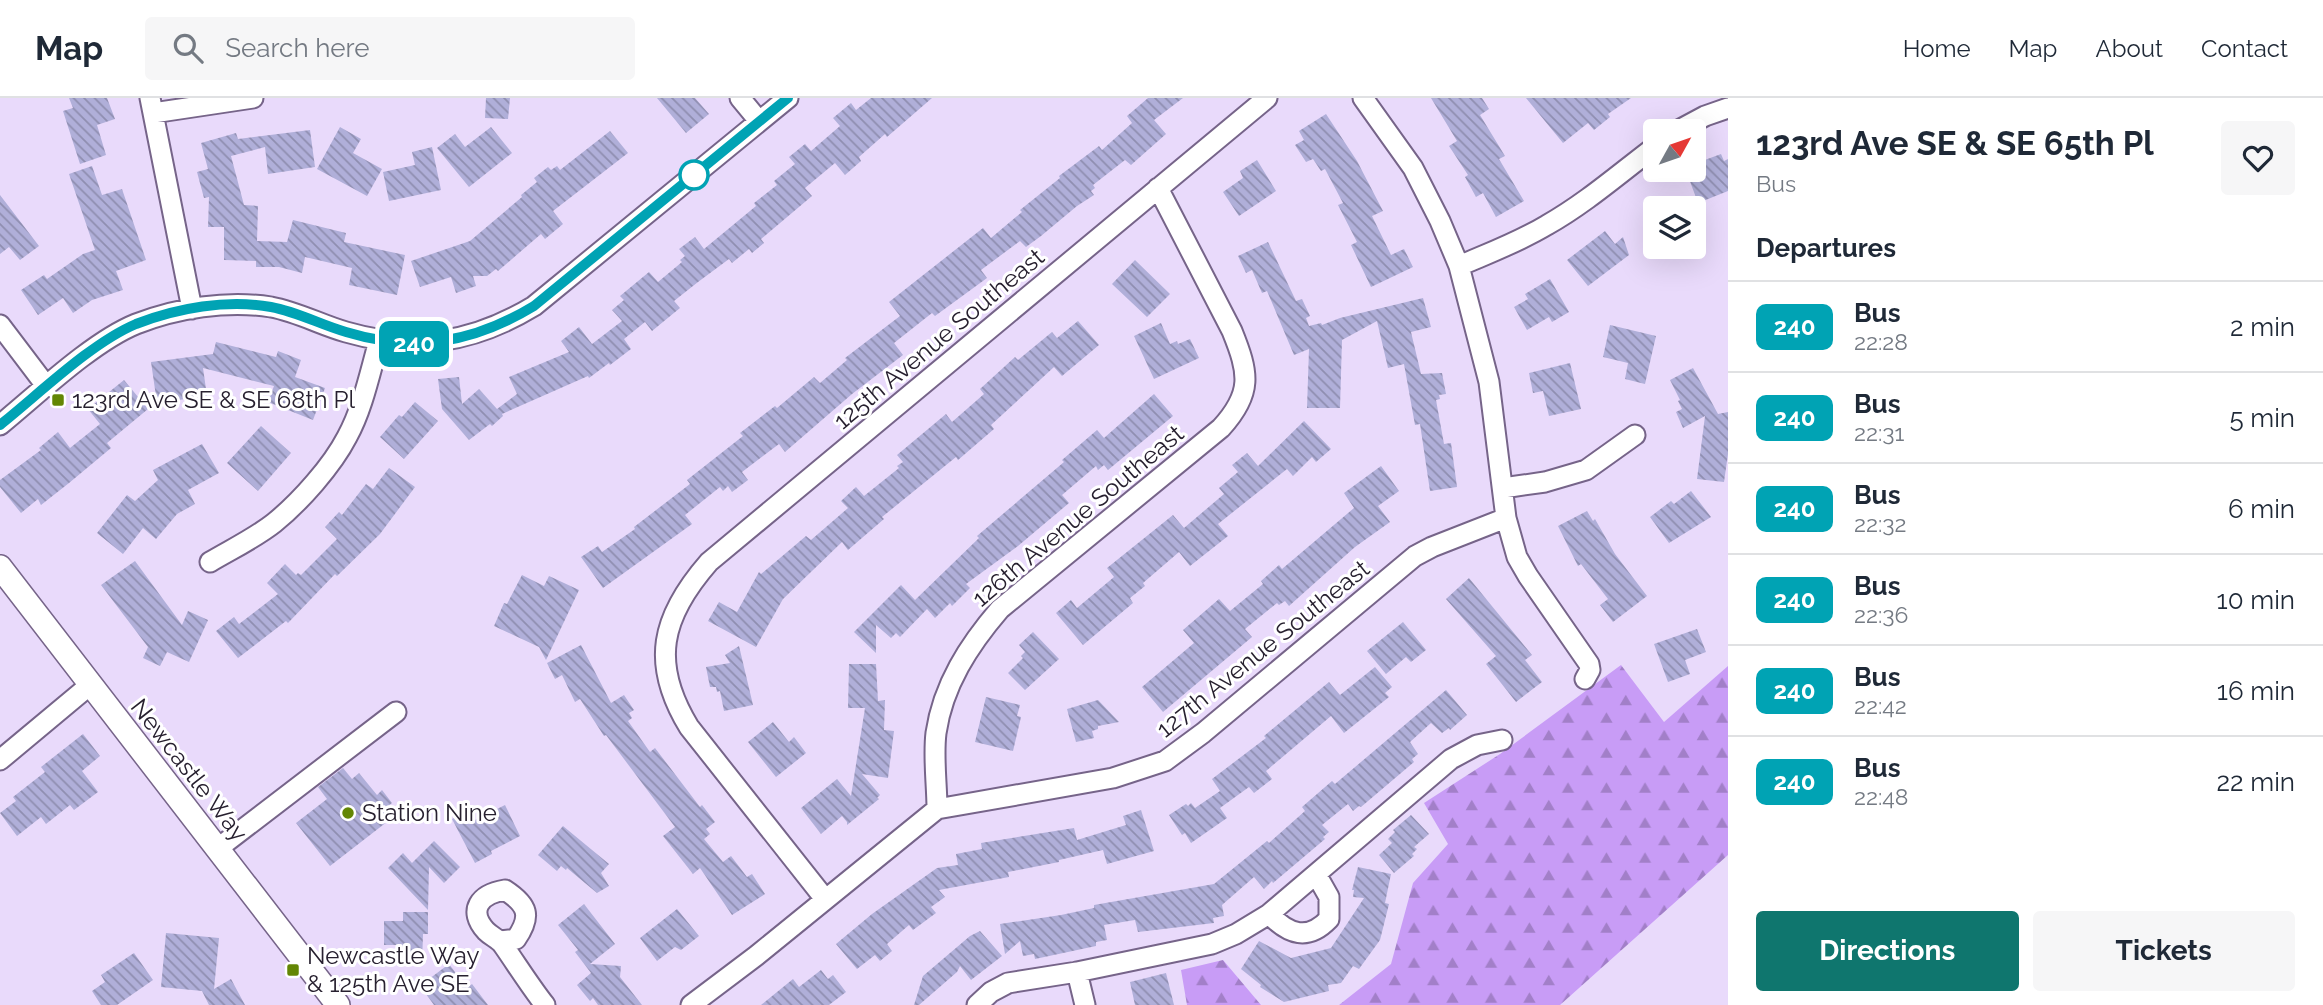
<!DOCTYPE html>
<html lang="en">
<head>
<meta charset="utf-8">
<style>
	:root { --surface:#fff; --page:#f6f6f7; --text:#1f2937; --muted:#747a83; --line:#e0e1e3; --accent:#0f766e }
	body { margin:0; font-family:Raleway,sans-serif; background:var(--page); color:var(--text); height:100vh; display:flex; flex-direction:column; font-size:26px; white-space:nowrap }
	* { box-sizing:border-box; margin:0 }
	p { font-size:23px; color:var(--muted) }
	.icon { flex:none; width:38px; height:38px; fill:none; stroke:currentColor; stroke-width:2; stroke-linecap:round; stroke-linejoin:round }
	.map { position:relative; flex:1; overflow:hidden }
	.details { display:flex; flex-direction:column; background:var(--surface); width:595px }
	.details>* { flex:none }
	.badge { padding:0 14px; border-radius:10px; font-size:24px; line-height:46px }
	.needle { width:46px; rotate:50deg }
	.fabs { position:absolute; left:1643px; top:21px; display:grid; gap:14px }
	.fabs a { display:grid; place-items:center; width:63px; height:63px; border-radius:7px; background:var(--surface); box-shadow:0 7px 28px #0002; font-size:35px }
	.map>.badge { position:absolute; translate:-50% -50%; box-shadow:0 0 0 4px #fff }
	h2 { padding:0 28px; font-size:26px; line-height:63px }
	.round { display:grid; place-items:center; flex:none; width:74px; height:74px; border-radius:7px; background:var(--page) }
	.overview { display:flex; align-items:center; justify-content:space-between; height:119px; padding:0 28px }
	h1 { font-size:33px; font-weight:700; line-height:52px }
	.button { display:flex; gap:14px; margin-top:auto; padding:14px 28px }
	.button a { flex:1; height:80px; border-radius:7px; background:var(--accent); color:#fff; font-size:28px; font-weight:700; line-height:80px; text-align:center }
	.button a+a { background:var(--page); color:var(--text) }
	ul { padding:0; list-style:none }
	li { display:flex; align-items:center; gap:21px; height:91px; padding:0 28px; border-top:2px solid var(--line) }
	li div { flex:1 }
	li b { display:block; font-size:26px }
	li em { font-style:normal }
	li .badge { min-width:77px; font-weight:700; text-align:center }
	header { display:flex; align-items:center; gap:42px; box-sizing:border-box; height:98px; padding:0 35px; background:var(--surface); border-bottom:2px solid var(--line) }
	header strong { font-size:33px }
	nav { display:flex; gap:38px; margin-inline-start:auto; font-size:24px }
	.search { width:490px; height:63px; background:var(--page); display:flex; align-items:center; gap:18px; box-sizing:border-box; padding:0 24px; border-radius:7px; color:var(--muted); font-size:26px }
	main { display:flex; flex:1; min-height:0 }
	.map>svg:first-child { display:block }
</style>
</head>
<body>
<header>
<strong>Map</strong>
<div class="search"><svg class="icon" aria-label="search" viewBox="0 0 24 24"><circle cx="10" cy="10" r="6"/><path d="M15 15l6 6"/></svg>Search here</div>
<nav><a>Home</a><a>Map</a><a>About</a><a>Contact</a></nav>
</header>
<main>
<div class="map">
<svg width="1728" height="907" viewBox="0 0 1728 907">
	<defs>
		<pattern id="forest-firs" width="22" height="20" patternUnits="userSpaceOnUse" patternTransform="scale(1.75)"><rect width="22" height="20" fill="#c89cf6"/><path d="M5 1l3.5 6h-7zM16 11l3.5 6h-7z" fill="#a27fc8"/></pattern>
		<pattern id="building-back-hatch" width="6" height="6" patternUnits="userSpaceOnUse" patternTransform="scale(1.75)"><rect width="6" height="6" fill="#b0afd9"/><path d="M-1 5l2 2M0 0l6 6M5-1l2 2" fill="none" stroke="#8f8eb0"/></pattern>
	</defs>
	<rect width="100%" height="100%" fill="#e9dafb"/>
	<path fill="url(#forest-firs)" d="M1621 567 1664 624 1728 568V757L1560 907H1339L1391 866 1413 785 1448 746 1424 705 1500 656Z
		M1223 862 1261 907H1187L1181 872Z"/>
	<path fill="url(#building-back-hatch)" d="M69 0H107L115 21 97 27 106 57 80 66 63 13 73 10Z
		M486 0H510L508 21 485 20Z
		M657 0H695L709 16 686 35Z
		M871 0H932L887 39 885 36 859 59 861 63 845 77 835 65 805 90 812 98 761 141 764 145 752 155 749 151 732 165 729 161 698 184 674 203 680 210 652 233 645 224 624 241 631 251 610 267 609 265 589 280 588 278 502 316 503 318 492 328 490 326 469 342 442 311 438 281 459 279 462 306 479 291 497 311 517 296 509 279 569 254 561 243 579 229 592 246 622 223 612 212 624 202 620 198 649 174 658 184 682 164 680 162 685 158 679 151 695 139 704 151 756 108 754 105 777 87 774 83 795 66 789 59 805 46 811 53 840 28 833 20 851 5 856 12Z
		M1148 0H1183L1154 22 1166 36 1131 67 1125 62 1093 87 1095 90 1091 93 1094 97 1077 108 1041 138 1026 149 1020 143 981 172 987 180 935 218 932 215 894 245 903 257 852 296 785 354 779 346 742 374 748 382 732 394 728 388 723 393 720 389 685 417 692 426 603 490 581 459 598 448 602 454 635 431 634 429 690 386 687 382 743 338 740 335 775 308 777 310 814 279 820 285 847 262 845 260 900 218 889 204 983 130 991 140 1022 114 1020 112 1060 80 1059 78 1099 48 1102 52 1132 25 1127 18Z
		M1431 0H1482L1489 11 1480 17 1505 58 1499 61 1524 103 1496 119 1483 95 1476 99 1465 79 1468 77 1449 48 1457 43Z
		M1526 0H1631L1608 16 1610 19 1594 32 1588 25 1563 45Z
		M1326 16 1357 63 1383 113 1372 118 1391 157 1404 151 1413 169 1371 189 1351 147 1357 144 1338 107 1343 105 1325 71 1321 73 1313 61 1306 64 1295 47 1304 42 1299 33Z
		M340 29 361 41 353 55 382 71 367 98 317 71Z
		M491 29 512 55 469 89 437 50 455 36 465 49Z
		M310 32 315 69 268 76 265 49 231 58 244 107 258 108 257 143 287 144 293 122 346 135 344 144 405 157 397 197 349 187 352 170 305 159 302 175 279 169H256V163L224 162V129H208L209 99 204 100 197 74 208 71 201 45 236 35 238 41Z
		M610 33 628 55 553 113 563 126 545 141 541 136 498 173 496 171 487 178H473L476 188 456 195 451 179 420 189 411 163 470 143 522 99 521 97 537 84 534 80 548 69 551 72 557 68 560 72Z
		M432 49 441 92 389 103 383 74 415 67 412 54Z
		M1721 56 1724 63 1728 61V93L1698 105 1688 78 1705 72 1702 63Z
		M1257 62 1276 93 1239 118 1223 94 1243 80 1240 73Z
		M92 68 102 97 122 91 146 162 116 173 123 192 92 202 73 215 63 200 38 217 21 192 44 177 47 181 83 156 95 152 69 76Z
		M0 97 39 148 20 162 9 149 0 156Z
		M1605 133 1615 146 1623 139 1629 157 1588 188 1567 162Z
		M1268 144 1296 203 1302 201 1310 218 1306 220 1309 228 1321 225 1322 227 1340 220 1423 200 1431 229 1411 234 1421 276 1442 275 1446 296 1439 297 1440 301 1436 302 1444 346 1451 345 1457 389 1430 393 1420 326 1415 327 1404 266 1388 270 1377 223 1342 242 1340 310H1307L1309 251 1294 257 1267 193 1262 195 1252 172 1246 175 1238 158Z
		M1135 162 1170 196 1147 219 1112 186Z
		M1550 181 1569 214 1552 224 1549 219 1527 232 1514 209 1528 201 1525 196Z
		M1078 223 1099 247 1062 278 1054 269 991 327 994 331 958 362 956 359 882 419 884 421 848 452 842 444 783 501 756 549 708 523 719 504 737 514 759 474 761 476 806 438 811 442 848 410 841 403 856 389 864 398 899 370 897 368 903 364 897 357 946 316 952 324 984 296 980 291 1015 259 1018 262 1052 234 1057 240Z
		M1161 225 1170 246 1177 243 1178 246 1190 241 1199 260 1154 281 1134 238Z
		M1610 227 1656 238 1645 286 1625 281 1628 265 1603 259Z
		M216 244 276 259 278 253 301 262 295 279 325 290 313 322 268 304 274 288 203 270 207 298 157 305 151 264 213 256Z
		M1570 265 1581 311 1549 318 1543 293 1533 295 1529 275Z
		M1693 270 1718 316 1728 314V356L1724 384 1697 381 1705 318 1683 330 1676 314 1682 311 1678 303 1680 302 1670 282Z
		M124 282 148 311 107 345 111 350 69 385 41 407 38 401 21 415 0 389V382L41 352 39 350 58 334 70 350 100 326 88 311Z
		M1154 296 1173 318 1108 372 1104 367 1098 372 1096 368 1062 397 1069 405 1018 448 966 486 970 490 952 508 950 505 935 520 927 511 900 539 896 535 891 540 876 527V555L854 534 901 487 915 502 979 440 977 438 1064 364 1062 362 1097 332 1104 340Z
		M415 304 438 323 404 361 380 339 399 317 402 319Z
		M1304 323 1331 351 1316 364 1312 359 1293 378 1287 371 1218 426 1228 438 1190 468 1179 454 1143 485 1145 488 1130 500 1133 505 1083 547 1056 515 1071 502 1077 510 1114 479 1107 470 1173 417 1184 430 1224 396 1219 390 1238 374 1232 367 1247 355 1258 368Z
		M261 328 291 355 258 393 227 365Z
		M202 346 219 375 188 392 195 406 177 416 156 441 143 430 123 456 97 435 127 397 135 403 158 382 153 372Z
		M1381 368 1399 393 1378 408 1390 424 1355 449 1289 508 1285 503 1279 507 1277 505 1245 531 1252 539 1163 614 1142 589 1194 545 1183 532 1219 501 1230 513 1263 486 1261 483 1279 467 1282 471 1354 410 1344 395Z
		M389 370 415 389 380 436 337 478 335 476 288 525 286 523 238 560 216 533 234 519 239 526 278 496 267 485 285 466 296 477 298 475 301 477 337 441 325 429 339 414 342 417 366 386 373 391Z
		M1691 393 1711 419 1669 445 1650 419 1671 403 1674 406Z
		M1587 413 1593 423 1595 421 1615 456 1647 498 1613 524 1600 507 1608 501 1581 466 1578 468 1558 428Z
		M135 463 182 527 188 513 208 522 189 564 167 554 160 568 143 560 148 549 101 487Z
		M522 477 544 488 549 478 579 492 546 562 539 549 494 528 504 505 507 506Z
		M1469 480 1532 557 1525 562 1542 584 1516 604 1486 566 1496 558 1446 501Z
		M1403 524 1426 552 1411 564 1406 559 1386 576 1367 553Z
		M1697 531 1706 554 1685 562 1690 576 1668 584 1654 546Z
		M1033 534 1059 561 1025 592 1008 575 1023 560 1021 558 1025 554 1019 547Z
		M581 547 611 605 624 597 634 612 629 615 632 620 628 623 650 654 655 650 700 709 702 707 715 724 706 731 710 736 704 741 723 764 731 758 747 779 752 776 765 796 732 817 700 770 693 776 663 738 675 729 606 637 604 638 580 601 575 604 562 577 555 581 547 565Z
		M739 548 753 607 724 613 720 593 717 594 716 589H710L706 569 730 565 725 557Z
		M849 566H876L878 603 885 602 884 632 894 633 888 680 862 676 880 697 877 700 879 701 847 727V724L842 718 821 736 801 710 837 681 851 698 865 610H848Z
		M1375 569 1392 589 1385 595 1389 599 1344 635 1331 618 1266 673 1272 681 1254 695 1249 689 1220 710 1227 720 1191 745 1185 735 1182 737 1169 717 1186 706 1188 708 1191 705 1195 710 1220 693 1212 681 1266 640 1264 638 1329 584 1340 597Z
		M1446 592 1467 617 1450 632 1449 630 1442 635 1431 625 1410 644 1418 656 1412 661 1414 664 1361 709 1359 708 1353 713 1348 706 1322 727 1329 734 1323 739 1325 741 1273 785 1272 783 1264 791 1254 779 1222 807 1224 818 1213 820 1214 825 1138 834 1135 822 1104 827 1107 842 1096 844V848L1035 861 1034 856 1023 858 1020 843 1005 856 1000 826 1061 817 1094 810V807L1214 786 1267 743 1269 745 1305 713 1302 709 1332 683 1335 686Z
		M986 599 1020 607 1017 618 1021 619 1013 653 975 644Z
		M1098 602 1119 624 1098 628V631L1092 633 1094 640 1076 644 1067 611Z
		M773 624 789 644 794 639 806 655 776 679 748 644Z
		M83 636 100 658 82 673 98 694 74 712 70 707 46 726 41 719 17 738 0 715 16 703 13 699 45 674 41 669Z
		M343 670 352 681 359 675 377 697 382 692 392 705 384 711 392 720 330 768 296 725 327 701 318 689Z
		M505 707 520 738 491 753 492 756 475 765 452 721 467 713 473 723Z
		M1141 712 1154 753 1107 766 1103 752 1059 762V764L1008 774 1009 779 939 792 945 799 931 809 936 815 913 832 909 827 887 846 892 853 880 863 875 857 857 871 836 846 872 816 937 770 958 767 956 756 982 751 981 745 1074 730 1077 742 1126 727 1123 718Z
		M1411 717 1429 736 1414 749 1417 751 1412 756 1414 758 1394 775 1379 757 1392 745 1388 741 1395 734 1393 732Z
		M563 728 609 766 601 775 609 788 597 795 567 770 566 772 561 768 557 773 538 757Z
		M434 743 460 769 444 785 429 769 428 812 388 770 403 755 412 765Z
		M1358 769 1391 776 1385 805 1389 806 1380 842 1359 871 1353 868 1341 885 1328 887 1329 893 1284 904 1260 889 1261 887 1241 871 1259 843 1291 860 1331 850 1364 800 1353 799 1354 792H1352Z
		M584 806 615 846 590 866 621 868 620 879 642 907H598L593 900 590 903 577 887 591 875 575 854 578 852 558 827Z
		M677 811 699 838 681 852 675 849 657 863 640 840Z
		M403 814H428V836H423L422 867H396L397 847H384V823H403Z
		M980 833 1002 858 971 882 960 868 957 874 919 907H914L923 878 970 838Z
		M166 835 219 840 214 891 231 881 245 907H209L202 893 161 889Z
		M134 855 153 882 117 907H101L92 893 105 884 101 877Z
		M449 866 467 890 472 886 488 907H434L426 896 435 889 429 881Z
		M821 872 828 881 833 877 846 894 829 907H761L793 881 799 889Z
		M1166 875 1174 907H1135L1130 884Z"/>
	<g fill="none" stroke-linecap="round" stroke-linejoin="round">
		<g stroke="#766489" stroke-width="23">
			<path id="minor" d="M150 0 192 211
				M740 0 759 23
				M1363 0 1413 70 1440 123 1459 168 1489 284 1506 420 1517 459 1528 478 1589 566 1590 572 1585 581
				M153 15 253 0
				M1677 33 1705 18 1728 10
				M1459 168C1489 155 1519 144 1547 127 1586 105 1620 75 1656 48
				M0 227 47 289
				M0 327C38 296 92 244 136 226 177 210 227 202 271 209 298 214 321 227 346 234 415 254 473 245 534 208L788 0
				M1503 390 1545 384 1586 372 1635 337
				M210 464C232 451 255 440 274 425 300 404 332 368 347 339 363 310 370 274 379 243
				M0 662 90 587
				M937 711C937 687 933 659 936 635 943 587 969 547 1000 511L1221 330C1253 295 1249 275 1232 233L1158 90
				M217 751 396 614
				M825 801 689 629C650 565 661 519 709 464L1267 0
				M1269 816C1289 837 1308 843 1329 821V799L1316 776
				M501 843 516 841C532 818 528 807 505 792 480 796 467 812 486 833 492 839 499 841 503 847 517 867 530 888 545 907
				M1077 874 1085 907
				M691 907 756 858 937 711 1113 680 1165 663 1203 635 1415 458 1432 449 1506 420
				M977 907 991 894 1008 885 1077 874 1212 846 1236 836 1269 816 1451 661 1477 647 1502 642"/>
		</g>
		<g stroke="#766489" stroke-width="26">
			<path id="major" d="M0 469 338 907"/>
		</g>
		<use href="#minor" stroke="#fff" stroke-width="19"/>
		<use href="#major" stroke="#fff" stroke-width="23"/>
	</g>
	<g fill="none" stroke-linecap="round" stroke-linejoin="round">
		<g stroke="#fff" stroke-width="16">
			<path id="line" d="M0 327C39 296 91 245 136 226 177 210 227 201 271 209 298 214 321 227 346 234 415 255 473 245 534 208L788 0"/>
		</g>
		<use href="#line" stroke="#00a3b4" stroke-width="10"/>
	</g>
	<circle fill="#fff" stroke="#00a3b4" stroke-width="3.5" cx="694" cy="77" r="14"/>
	<g fill="#638604" stroke="#fff" stroke-width="2.5">
		<rect x="51" y="295" width="14" height="14" rx="3.5"/>
		<circle cx="348" cy="715" r="7"/>
		<rect x="286" y="865" width="14" height="14" rx="3.5"/>
	</g>
	<g text-anchor="middle" stroke-width="6" stroke-linejoin="round" paint-order="stroke">
		<g font-size="24" fill="#27202f" stroke="#fff">
			<text transform="translate(939 241) rotate(-40)" y="8">125th Avenue Southeast</text>
			<text transform="translate(1078 418) rotate(-40)" y="8">126th Avenue Southeast</text>
			<text transform="translate(1263 551) rotate(-39)" y="8">127th Avenue Southeast</text>
			<text transform="translate(189 672) rotate(52)" y="8">Newcastle Way</text>
		</g>
		<g font-size="24" fill="#27202f" stroke="#fff" text-anchor="start">
			<text x="72" y="310">123rd Ave SE &amp; SE 68th Pl</text>
			<text x="362" y="723">Station Nine</text>
			<text x="307" y="866">Newcastle Way<tspan x="307" dy="28">&amp; 125th Ave SE</tspan></text>
		</g>
	</g>
</svg>
<div class="fabs">
<a><svg class="needle" viewBox="-14 -14 28 28"><path d="M0-13l5 13h-10z" fill="#e53935"/><path d="M0 13l5-13h-10z" fill="#747a83"/></svg></a>
<a><svg class="icon" aria-label="layers" viewBox="0 0 24 24"><path d="M12 4l9 5-9 5-9-5zM3 14l9 5 9-5"/></svg></a>
</div>
<b class="badge" style="left:414px;top:246px;background:#00a3b4;color:#fff">240</b>
</div>
<section class="details">
<div class="overview"><div><h1>123rd Ave SE &amp; SE 65th Pl</h1><p>Bus</p></div><a class="round"><svg class="icon" aria-label="heart" viewBox="0 0 24 24"><path d="M12 20l-8-8c-3-5 5-10 8-4 3-6 11-1 8 4z"/></svg></a></div>
<h2>Departures</h2>
<ul>
<li><span class="badge" style="background:#00a3b4;color:#fff">240</span><div><b>Bus</b><p>22:28</p></div><em>2 min</em></li>
<li><span class="badge" style="background:#00a3b4;color:#fff">240</span><div><b>Bus</b><p>22:31</p></div><em>5 min</em></li>
<li><span class="badge" style="background:#00a3b4;color:#fff">240</span><div><b>Bus</b><p>22:32</p></div><em>6 min</em></li>
<li><span class="badge" style="background:#00a3b4;color:#fff">240</span><div><b>Bus</b><p>22:36</p></div><em>10 min</em></li>
<li><span class="badge" style="background:#00a3b4;color:#fff">240</span><div><b>Bus</b><p>22:42</p></div><em>16 min</em></li>
<li><span class="badge" style="background:#00a3b4;color:#fff">240</span><div><b>Bus</b><p>22:48</p></div><em>22 min</em></li>
</ul>
<div class="button"><a>Directions</a><a>Tickets</a></div>
</section>
</main>
</body>
</html>
